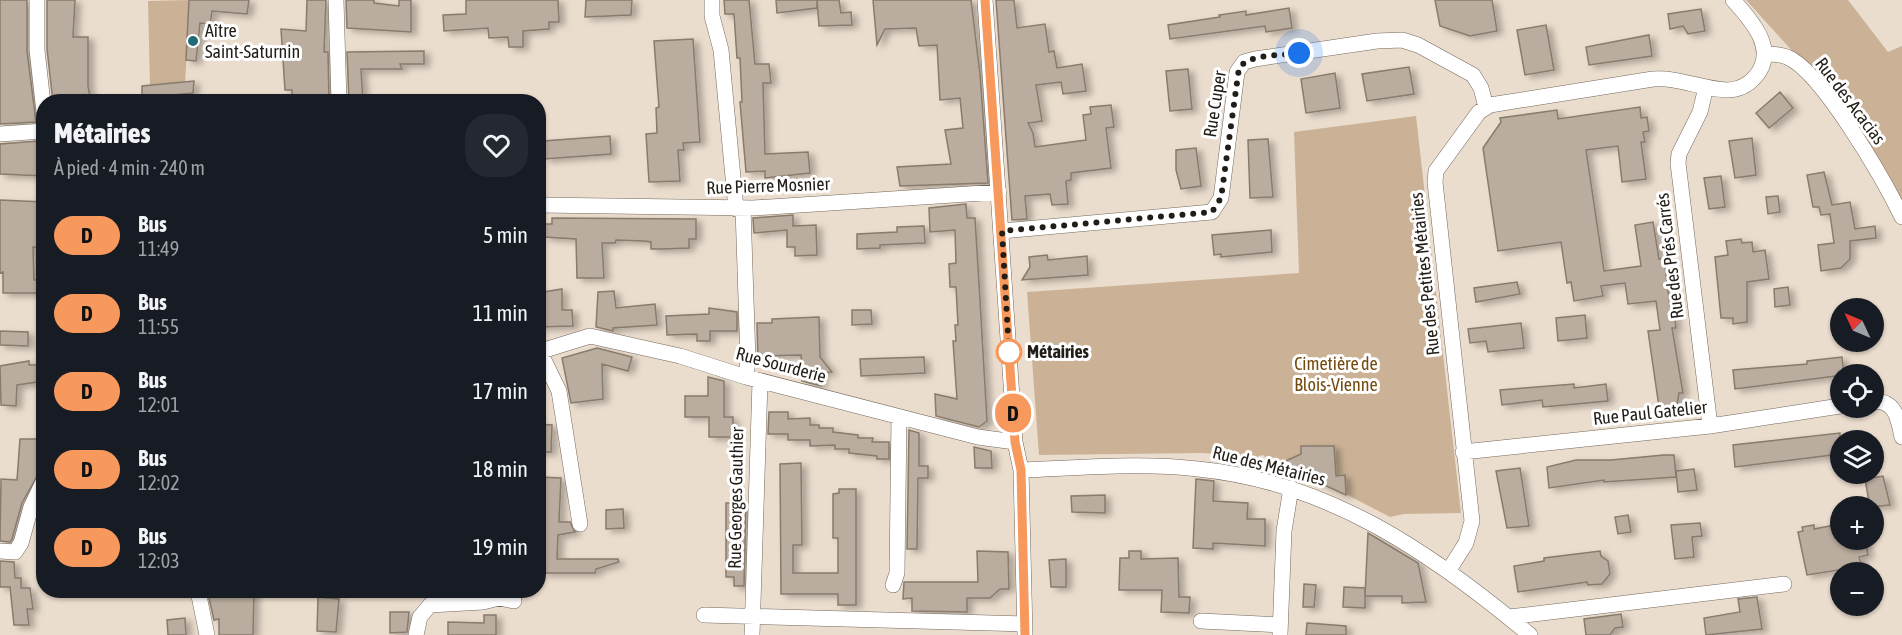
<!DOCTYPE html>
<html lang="fr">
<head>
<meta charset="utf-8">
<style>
	:root { --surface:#171b24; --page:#242831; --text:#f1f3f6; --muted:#9ea1a6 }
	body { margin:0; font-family:"Asap Condensed",sans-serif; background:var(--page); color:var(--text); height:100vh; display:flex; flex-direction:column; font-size:22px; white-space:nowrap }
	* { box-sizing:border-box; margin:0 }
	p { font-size:20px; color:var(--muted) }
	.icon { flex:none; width:33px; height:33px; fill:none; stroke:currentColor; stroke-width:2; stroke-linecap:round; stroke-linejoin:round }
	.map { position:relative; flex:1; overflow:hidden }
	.drawer { position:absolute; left:36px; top:94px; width:510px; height:504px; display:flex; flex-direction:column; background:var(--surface); border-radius:24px; box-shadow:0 2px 4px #0004 }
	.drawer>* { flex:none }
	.badge { padding:0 12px; border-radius:20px; font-size:21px; line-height:39px }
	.needle { width:39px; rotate:314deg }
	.fabs { position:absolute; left:1830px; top:298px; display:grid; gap:12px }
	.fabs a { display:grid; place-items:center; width:54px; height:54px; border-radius:50%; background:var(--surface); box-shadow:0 2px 4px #0004; font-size:30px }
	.you { position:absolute; width:30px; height:30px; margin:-15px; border:4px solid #fff; border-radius:50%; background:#1a73e8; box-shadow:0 0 0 9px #1a73e833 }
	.map>.badge { position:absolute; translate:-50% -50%; box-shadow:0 0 0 3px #fff }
	.round { display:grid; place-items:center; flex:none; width:63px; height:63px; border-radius:24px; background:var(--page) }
	.overview { display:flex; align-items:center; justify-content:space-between; height:102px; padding:0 18px }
	h1 { font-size:28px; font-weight:800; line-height:45px }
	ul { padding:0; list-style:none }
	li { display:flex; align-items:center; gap:18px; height:78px; padding:0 18px }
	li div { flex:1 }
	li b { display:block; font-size:22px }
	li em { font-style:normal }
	li .badge { min-width:66px; font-weight:700; text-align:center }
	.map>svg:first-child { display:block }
</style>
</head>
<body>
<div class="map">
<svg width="1902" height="635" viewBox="0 0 1902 635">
	<defs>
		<filter id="shadow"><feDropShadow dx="5.5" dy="3" stdDeviation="3" flood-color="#0004"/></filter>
	</defs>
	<rect width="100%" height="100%" fill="#ebddce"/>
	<path fill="#cbb296" d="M190 0 185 82 150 85 148 1Z
		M1746 0H1848L1888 52 1902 46V203L1856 121Z
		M1416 116 1461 513 1404 514 1390 517 1336 489 1300 475 1263 466 1266 458 1263 455 1256 457 1203 453 1039 455 1027 292 1299 273 1294 132Z"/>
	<path fill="#baac9e" stroke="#887b6d" stroke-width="1.5" filter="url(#shadow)" d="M0 0H27V51L36 122 0 124Z
		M47 0H75L73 37H88V86L91 102H53L47 49Z
		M189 0H249L247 14 212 11 210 24 200 23 196 61 186 60Z
		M307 0H326L324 52H328L329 102H292V90H285L281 29 306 31Z
		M346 0H374V3L399 6V0H411V32L347 28Z
		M466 0H558L559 22H549V29L523 31V47H509L508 37 489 38 488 28 444 31 443 15 466 14Z
		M586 0H632L631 15 585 17Z
		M724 0H749L755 64H769L771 83H763L765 154 808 152 810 173 765 178V171L746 172 740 102H742L740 58H737L734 14H725Z
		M776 0H817V8L777 13Z
		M817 0H839L841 13 851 12 852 25 819 26Z
		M873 0H971L980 74 988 183 900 186 897 167 951 164 945 130 963 128 960 98 940 100 937 45 919 46 916 28 885 29 877 45Z
		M996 0H1014L1017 28 1045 24 1049 52 1054 51 1057 68 1082 64 1086 91 1063 94 1061 82 1036 85 1042 121 1028 123 1033 133 1035 147 1086 140 1083 115 1091 114 1090 107 1111 105 1114 127 1106 128 1111 168 1071 173V180L1066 181 1068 204 1052 205 1050 194 1025 196 1027 219 1012 220Z
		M1435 0H1492L1497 31 1470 36 1440 26Z
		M1289 8 1292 28 1266 32 1265 26 1170 39 1168 25 1220 17 1219 15 1246 11V15Z
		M1701 9 1705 31 1688 34 1683 26 1670 29 1668 14Z
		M1546 25 1554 70 1525 75 1517 30Z
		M1649 35 1652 56 1589 65 1586 47Z
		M693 39 700 142 683 143 684 150H678L680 181 649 182 646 134 657 133 656 108 659 107 654 41Z
		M424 51V64H400L402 69H361L363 102H349L347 52Z
		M1409 67 1414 94 1367 101 1362 74Z
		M1188 69 1192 109 1170 111 1166 71Z
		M1335 73 1340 108 1306 113 1301 79Z
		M194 81 193 93 142 98V86Z
		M1780 92 1793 108 1769 128 1756 113Z
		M1640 107 1641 118 1647 117 1649 131 1643 132 1645 142H1641L1646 179 1622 182 1618 146 1586 150 1604 271 1641 266 1635 225 1653 222 1659 259 1664 258 1670 306H1673L1676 328H1672L1683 393H1679L1677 405 1659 407 1648 331 1660 330 1656 301 1628 304 1625 283 1601 286 1603 296 1574 301 1571 282 1567 283 1561 242 1498 251 1483 148 1501 122 1500 118 1557 110 1558 119Z
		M610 136 611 154 544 159 543 141Z
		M1752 138 1756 175 1735 178 1729 141Z
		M1268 139 1273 197 1250 198 1248 140Z
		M38 141 39 149 44 148V176L0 174V144Z
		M1196 148 1201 186 1181 189 1176 170V150Z
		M1824 172 1832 205 1850 202 1855 229 1875 226 1876 238 1850 241V259L1841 268 1821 271 1818 245 1834 243 1830 214 1821 215 1819 207H1813L1807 175Z
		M1721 176 1725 207 1709 209 1704 178Z
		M1778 196 1780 212 1768 214 1766 197Z
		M0 200 44 202V249L33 247 34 280 44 279V293H3V272L0 273Z
		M966 204 967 218H975L980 300 987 421 979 427 936 416 935 394 957 399 953 341H956L955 325H958L956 287H950L949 264 956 263 955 230 930 232 929 208Z
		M793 215V226L816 225 817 255 795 256V247H787V230L754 233 753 218Z
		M552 218 696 219V239H689V248L663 249H651V242L644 241 616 240 615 243H602L604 278H577L576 239 544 237 545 224H552Z
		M924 226 925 243 880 245V248L857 249V234L897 232V227Z
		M1271 230 1272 252 1221 257V254L1214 255 1212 235Z
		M1741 239 1742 243 1752 242 1753 252 1765 250 1769 279 1747 282V322L1733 324V318H1721L1715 257 1728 255 1726 241Z
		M1047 255 1048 260 1087 256 1088 275 1022 280 1030 267 1029 257Z
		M1517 282 1520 294 1476 302 1474 288Z
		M1788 287 1790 305 1775 307 1774 289Z
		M562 289V310H572L573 326 538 327V315L544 314V292Z
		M614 291 616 308 655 304 657 325 613 328V331L596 327 598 292Z
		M709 308 737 312V331H710V341H697V334L667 335 666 316 709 314Z
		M852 310H871L872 324 852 325Z
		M1585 315 1587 338 1558 341 1556 318Z
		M819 317 820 357 832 372 821 373V386L802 381 801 355 762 356 758 362 757 323H772V319Z
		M1521 323 1524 348 1488 352 1486 341 1470 343 1468 329Z
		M0 331 28 332V346L0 345Z
		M597 348 632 357 628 371 602 364 603 399 571 403 562 358Z
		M924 357 925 373 861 376 860 359Z
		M1842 357 1844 375 1735 389 1733 370 1807 364V361Z
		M29 361V365H44V381L17 385 16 406 1 405 0 366Z
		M708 377 724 381V417H733V437H709V417H685V396H708Z
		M1574 384V388L1606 384 1608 401 1543 407 1542 400 1502 405 1500 390Z
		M769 412H788V419L810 418V425H819V428H833V432L858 435V438H873L872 442H889V459H877V456L849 453V449H835V445L810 446V440H788V434H768Z
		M538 424 552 425 551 452H538Z
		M909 430 919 433V466H928V478H918L917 549H907Z
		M1840 433V454L1735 467 1733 445Z
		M20 439H40V471L22 503 12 539 10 542 0 541 1 479 17 480Z
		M1301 446H1334L1336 476 1345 475 1346 495 1309 478 1268 469 1301 454Z
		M974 447 991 451 992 468H975Z
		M1664 455H1674L1676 477 1604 482V480L1549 488 1547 467 1576 460H1611Z
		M801 463 802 545H793V573H838V538H833V494L839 493V489H856V605H838V594H781L780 464Z
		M1520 468 1529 526 1507 528 1496 471Z
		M1694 469 1697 490 1678 492 1676 471Z
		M1883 476 1890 505 1870 507 1865 479Z
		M538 477 561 478 559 522H570L575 532 558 535 557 559H618L619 562 596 569 595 573H542V547H538Z
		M1196 479 1214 481 1213 501 1248 503 1247 519H1265V546L1213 543V549L1193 548Z
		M1105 495V513L1072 512 1071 496Z
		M726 503H746L744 586H734V577H726Z
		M623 509 624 528 606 529V510Z
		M1628 515 1631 532 1618 534 1615 517Z
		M1700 523 1702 536 1692 537 1694 557 1675 559 1671 525Z
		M1840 524V540H1865L1868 555 1859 557 1863 571 1839 573 1838 570 1807 575 1798 532 1803 531 1802 527 1814 525V529Z
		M1368 533 1418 563 1426 602 1402 603V596H1365Z
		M977 551 1008 552 1009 589H1000L990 598H967V612L912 611V598L903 599 904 582H978Z
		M1129 551H1141V559L1178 558 1179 597H1190L1189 613 1161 612 1162 590H1119L1120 558H1129Z
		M1600 551 1601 556 1608 561 1610 574 1602 584 1588 585 1587 582 1518 592 1514 566 1544 561V558Z
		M1066 559V587H1051L1049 560Z
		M0 561 14 562 15 578H21V588H30L33 609H27L29 625H14L10 587H0Z
		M1304 584 1316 585 1314 607H1303Z
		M1344 587 1365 588V608L1343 607Z
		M229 591H254L253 635H219V619L214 620 208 594 229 595Z
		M318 597 339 599 336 632 317 631Z
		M1757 597 1762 629 1706 635 1704 618 1740 612 1738 599Z
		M390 612H409L407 632 390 633Z
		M1621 614 1623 627 1615 628 1610 635H1586L1584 619Z
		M484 615H496V635H448V622L484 623Z
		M185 618 186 635H168L167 620Z
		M1307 623 1346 626V635H1306Z"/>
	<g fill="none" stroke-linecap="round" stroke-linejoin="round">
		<g stroke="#74685b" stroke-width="16">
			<path id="minor" d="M37 0V50L44 112
				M336 0 339 102
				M712 0V16L721 50 736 209
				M985 0 1015 442 1021 470 1025 635
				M1764 54C1772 54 1780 54 1787 57 1822 71 1885 182 1902 217
				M1706 87 1700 112 1679 154 1678 163 1710 426
				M0 134 44 131
				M538 205 753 208 999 192
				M743 208 748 360 746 377
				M1002 231 1212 212 1221 198 1237 72 1244 62 1255 59 1377 41 1402 40 1418 45 1473 75 1481 88 1486 107
				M538 352 590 336 680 356 746 377 978 437 1015 442
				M540 352 559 391 580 524
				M1874 401C1896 401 1898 419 1902 437
				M1463 452 1710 426 1840 406
				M1021 470C1079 468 1141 462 1198 469 1329 482 1432 553 1530 635
				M0 551 15 552 21 543 31 507 44 480
				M1449 570 1466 543 1472 521 1435 182 1436 171 1479 112 1490 105 1653 79C1679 77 1701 89 1727 90 1738 90 1748 85 1755 77 1779 50 1751 20 1733 0
				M893 585 897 573 899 417
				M198 591 207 635
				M704 615 1025 624
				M1509 617 1784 584
				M1201 621 1280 625
				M416 635 420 617 430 605 483 602 499 598 514 601
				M752 635 760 381
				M1280 635 1284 531 1291 488"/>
		</g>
		<use href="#minor" stroke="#fff" stroke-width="15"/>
	</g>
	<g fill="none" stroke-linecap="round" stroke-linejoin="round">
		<g stroke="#fff" stroke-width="14">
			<path id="line" d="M985 0 1015 442 1021 470 1025 635"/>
		</g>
		<use href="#line" stroke="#f7995c" stroke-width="9"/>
		<path stroke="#221d17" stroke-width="6" stroke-dasharray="0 10.8" d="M1009 352 1002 231 1212 212 1221 198 1239 68C1250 53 1282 56 1299 53"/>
	</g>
	<circle fill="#216c74" stroke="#fff" stroke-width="2" cx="193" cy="41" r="6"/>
	<circle fill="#fff" stroke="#f7995c" stroke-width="3" cx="1009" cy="352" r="12"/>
	<g text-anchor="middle" stroke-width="6" stroke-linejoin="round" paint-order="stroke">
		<g font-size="18" fill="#221d17" stroke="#fff" text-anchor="start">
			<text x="205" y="37">Aître<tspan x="205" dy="21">Saint-Saturnin</tspan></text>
		</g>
		<g font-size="18" fill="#221d17" stroke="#fff">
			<text transform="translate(1850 101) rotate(53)" y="6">Rue des Acacias</text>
			<text transform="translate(1215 104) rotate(-81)" y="6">Rue Cuper</text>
			<text transform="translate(768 186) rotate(-2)" y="6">Rue Pierre Mosnier</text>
			<text transform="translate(1670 256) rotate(-97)" y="6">Rue des Prés Carrés</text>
			<text transform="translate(1425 274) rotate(-96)" y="6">Rue des Petites Métairies</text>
			<text transform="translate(781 365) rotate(15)" y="6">Rue Sourderie</text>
			<text transform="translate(1650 413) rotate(-6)" y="6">Rue Paul Gatelier</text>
			<text transform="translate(1269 466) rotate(14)" y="6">Rue des Métairies</text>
			<text transform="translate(736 498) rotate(-89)" y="6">Rue Georges Gauthier</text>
		</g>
		<g font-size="18" font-weight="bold" fill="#221d17" stroke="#fff" text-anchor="start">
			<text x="1027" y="358">Métairies</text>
		</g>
		<g font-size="18" fill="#754a0e" stroke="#fff">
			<text x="1336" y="370">Cimetière de<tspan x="1336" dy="21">Blois-Vienne</tspan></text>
		</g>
	</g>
</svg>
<div class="fabs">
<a><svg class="needle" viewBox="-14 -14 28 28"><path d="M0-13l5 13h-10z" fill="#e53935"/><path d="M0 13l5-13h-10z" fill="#9ea1a6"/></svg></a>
<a><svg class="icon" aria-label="locate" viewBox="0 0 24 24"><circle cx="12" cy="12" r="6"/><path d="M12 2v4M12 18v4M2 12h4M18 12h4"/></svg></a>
<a><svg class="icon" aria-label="layers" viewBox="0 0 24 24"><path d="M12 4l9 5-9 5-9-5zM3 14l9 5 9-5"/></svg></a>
<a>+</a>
<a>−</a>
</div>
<div class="you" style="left:1299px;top:53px"></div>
<b class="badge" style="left:1013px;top:413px;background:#f7995c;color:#111">D</b>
<section class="drawer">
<div class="overview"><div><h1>Métairies</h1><p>À pied · 4 min · 240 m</p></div><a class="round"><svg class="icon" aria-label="heart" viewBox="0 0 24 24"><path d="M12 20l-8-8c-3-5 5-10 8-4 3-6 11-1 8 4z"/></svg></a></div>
<ul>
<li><span class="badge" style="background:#f7995c;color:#111">D</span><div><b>Bus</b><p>11:49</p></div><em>5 min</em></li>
<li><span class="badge" style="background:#f7995c;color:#111">D</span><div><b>Bus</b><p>11:55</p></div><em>11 min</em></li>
<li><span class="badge" style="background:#f7995c;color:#111">D</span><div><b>Bus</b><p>12:01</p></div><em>17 min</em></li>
<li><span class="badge" style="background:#f7995c;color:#111">D</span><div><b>Bus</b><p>12:02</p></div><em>18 min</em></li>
<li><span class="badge" style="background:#f7995c;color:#111">D</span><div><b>Bus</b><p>12:03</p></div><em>19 min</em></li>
</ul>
</section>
</div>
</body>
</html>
